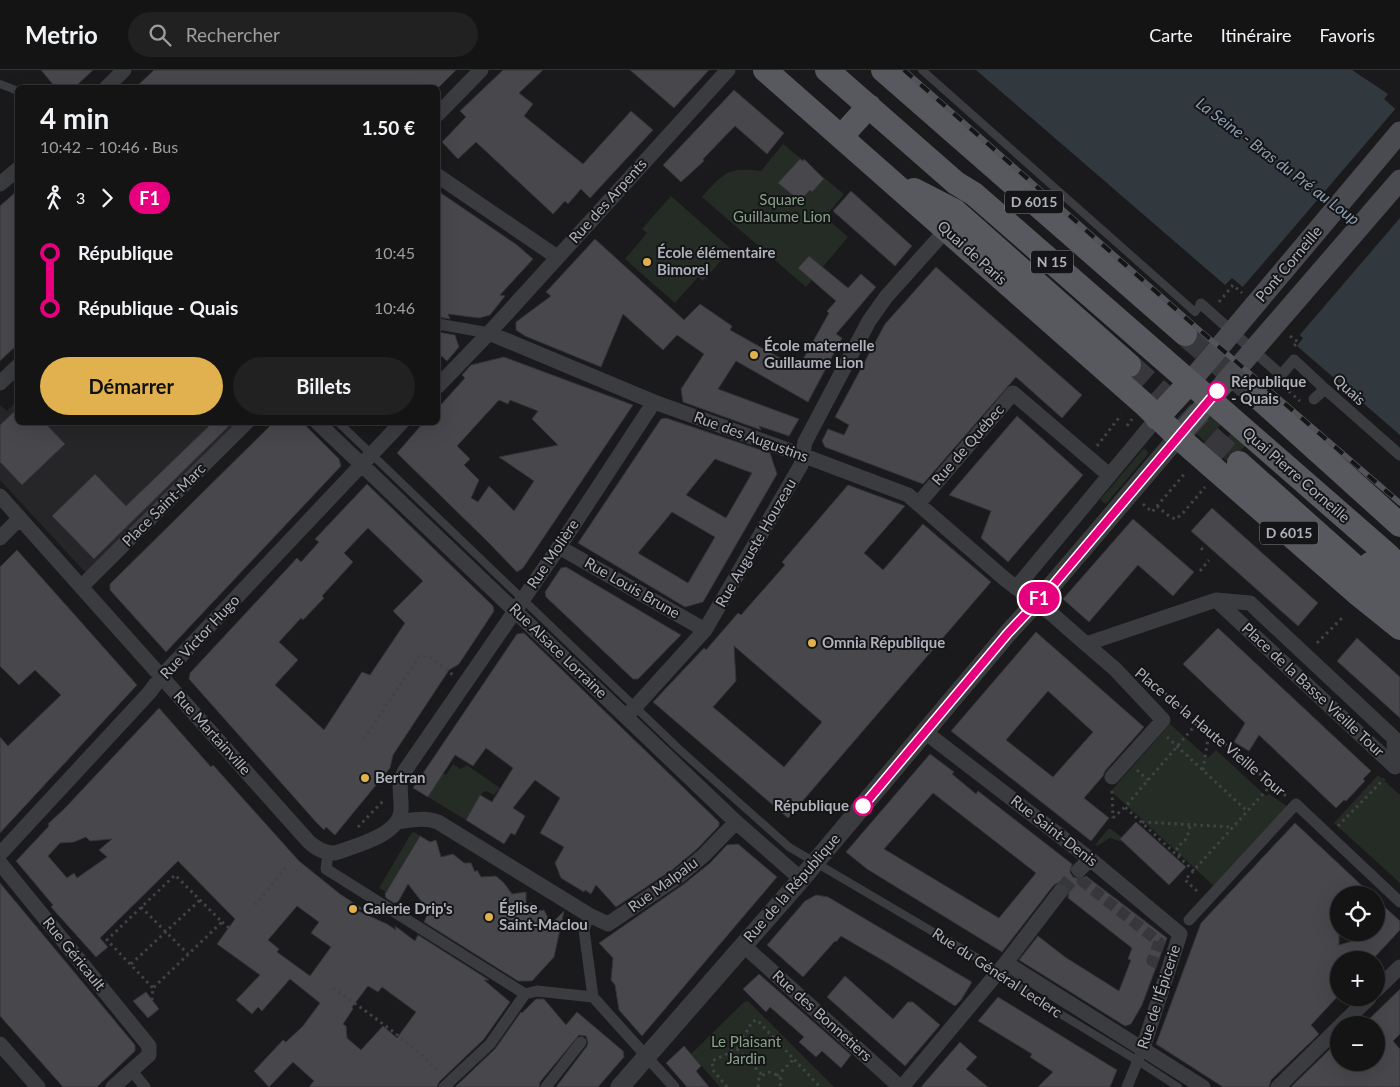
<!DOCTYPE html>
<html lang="fr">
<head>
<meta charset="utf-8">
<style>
	:root { --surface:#141415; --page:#212122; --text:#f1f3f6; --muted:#9d9ea0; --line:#333334; --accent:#e0b14e }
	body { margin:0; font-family:Lato,sans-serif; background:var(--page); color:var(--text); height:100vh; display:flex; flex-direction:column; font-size:19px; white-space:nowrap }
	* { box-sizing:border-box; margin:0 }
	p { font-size:16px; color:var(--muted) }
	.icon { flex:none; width:28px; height:28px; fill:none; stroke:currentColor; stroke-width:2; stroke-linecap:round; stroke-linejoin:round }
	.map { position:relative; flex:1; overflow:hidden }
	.sheet { position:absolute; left:15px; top:15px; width:425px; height:340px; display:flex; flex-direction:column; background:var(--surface); border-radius:8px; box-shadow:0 5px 20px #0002,0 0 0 1px var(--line) }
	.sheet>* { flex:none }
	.badge { padding:0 10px; border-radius:16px; font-size:18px; line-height:32px }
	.buttons { position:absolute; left:1330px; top:816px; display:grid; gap:10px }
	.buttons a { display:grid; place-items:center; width:55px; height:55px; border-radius:50%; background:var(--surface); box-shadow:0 5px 20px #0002,0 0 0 1px var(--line); font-size:25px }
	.map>.badge { position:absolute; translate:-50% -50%; box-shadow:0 0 0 2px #fff }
	.legs { display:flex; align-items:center; gap:8px; height:55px; padding:0 25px; font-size:16px }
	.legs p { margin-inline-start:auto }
	.headline { display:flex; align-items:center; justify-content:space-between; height:85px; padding:0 25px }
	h1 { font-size:28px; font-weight:700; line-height:38px }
	.action { display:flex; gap:10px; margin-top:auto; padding:10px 25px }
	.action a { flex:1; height:58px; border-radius:30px; background:var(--accent); color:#111; font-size:20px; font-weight:700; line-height:58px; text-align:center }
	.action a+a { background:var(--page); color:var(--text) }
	ul { padding:0 25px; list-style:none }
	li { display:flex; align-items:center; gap:18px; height:55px; font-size:19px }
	li i { display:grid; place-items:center; width:8px; height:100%; margin:0 6px; background:currentColor }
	li i::after { content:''; width:12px; height:12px; margin:-6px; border:4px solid; border-radius:50%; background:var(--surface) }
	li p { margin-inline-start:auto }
	li:first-child i { background:linear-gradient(#0000 50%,currentColor 0) }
	li:last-child i { background:linear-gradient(currentColor 50%,#0000 0) }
	header { display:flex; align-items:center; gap:30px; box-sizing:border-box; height:70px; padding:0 25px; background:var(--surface); border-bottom:1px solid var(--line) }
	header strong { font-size:24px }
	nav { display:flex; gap:28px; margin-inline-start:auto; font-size:18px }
	.search { width:350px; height:45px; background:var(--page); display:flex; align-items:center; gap:12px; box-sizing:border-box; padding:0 18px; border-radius:28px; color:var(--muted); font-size:19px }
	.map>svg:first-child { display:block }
</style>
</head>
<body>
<header>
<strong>Metrio</strong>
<div class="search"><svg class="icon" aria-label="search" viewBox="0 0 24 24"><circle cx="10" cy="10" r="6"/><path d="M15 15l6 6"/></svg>Rechercher</div>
<nav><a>Carte</a><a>Itinéraire</a><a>Favoris</a></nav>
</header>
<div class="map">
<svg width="1400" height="1017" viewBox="0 0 1400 1017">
	<rect width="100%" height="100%" fill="#1a1a1c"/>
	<path fill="#262629" d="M17 330 18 352 238 353 86 503 0 410V335L7 341Z"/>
	<path fill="#242c25" d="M783 74 844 124 825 147 848 167 806 217 702 127C724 103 727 97 761 101Z
		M671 126 731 179 703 211 698 207 675 233 625 189 647 163 642 159Z
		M1209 344 1222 353 1205 372 1196 363V361Z
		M1232 362 1246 375 1229 393 1215 381Z
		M1144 378 1149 383 1106 434 1100 430Z
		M1170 654 1208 688 1216 680 1266 726 1269 724 1290 738 1215 817 1111 721Z
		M453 694 460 699 467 695 500 718 494 725 486 721 482 723 466 750 428 727 443 703 446 705Z
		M1378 705 1400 725V813L1334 753Z
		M1108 759H1111L1124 769 1122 772 1110 768 1097 776 1095 775Z
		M414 762 422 767H419L386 822 379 818 411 764Z
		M748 931 834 1017H720L691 984 744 932Z"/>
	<path fill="#31393f" d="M976 0H1352L1388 24 1384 29 1400 43V365L1297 276 1303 268 1232 208 1225 215Z"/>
	<path fill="#1a1a1c" d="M1397 37 1400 40V148L1298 267 1241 219Z"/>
	<path fill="#47474c" stroke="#343438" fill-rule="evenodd" d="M41 0H93L74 18H56Z
		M154 0H456L438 18H135Z
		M503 0H543L519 23 533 34 524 46 583 94 631 41 653 60 590 128 581 119 568 134 565 131 553 144 476 72 458 89 442 72 466 47 460 41Z
		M630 0H709L674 38Z
		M734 20 784 63 767 84 735 56 703 89 704 91 681 112 663 95Z
		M800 89 803 91 804 89 824 109 812 122 810 120 800 131 778 113Z
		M18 120V274L0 291V136Z
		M438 121 517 175 533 189 500 225 505 226 490 245 479 248 448 244 450 249 438 247Z
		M851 121 912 176 895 196 833 141Z
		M595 169 684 250 700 234 732 256 730 260 798 298 829 243 827 241 836 231 798 198 809 186 848 218 861 204 876 217 836 264 842 268 808 332 736 291 718 319 799 349 789 366 759 356 761 360 683 332 681 319 704 284 677 265 663 280 623 244 601 297 525 266 516 260V252L551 226 546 222Z
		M936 197 1082 325 1062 348 1016 307 923 414 825 377 822 371 828 359 844 365 849 355 835 347 885 254Z
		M438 262 455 265 459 277 447 291 438 283Z
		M504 287 633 335 523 498 517 502 487 471 397 383 424 352H438V338L465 308 462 305 471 295ZM499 330 508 334 510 330 538 341 532 349 558 375 499 387 534 411 514 441 489 416 478 432 471 428 479 410 464 395 470 389 457 376Z
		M18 338V352H44L65 374 22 415 0 392V355Z
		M1017 346 1083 405 1008 492 981 468 991 441 949 425Z
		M666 348 770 383 777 404 703 532 685 537 578 473 661 349ZM715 389 752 403 726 448 686 425ZM672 442 715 467 688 513 638 483Z
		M213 352H233L94 489 52 446 95 404 126 436Z
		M274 352H302L339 389 341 396 166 582 110 520V514Z
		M367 414 493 536 494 541 459 594 449 600 393 685 390 698 335 765 326 757 324 760 316 752 189 609 190 603 297 488 301 492 319 472 315 469ZM368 458 423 511 393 541 405 553 370 605 362 602 324 660 275 615 298 590 279 572 301 548 303 550 324 528 322 526 353 492 344 483Z
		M848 415 905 436 864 483 883 500 923 454 991 512 788 748 653 632 704 578 706 580 738 543 741 545 785 495 782 492ZM734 576 822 652 784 697 713 637 736 611Z
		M1212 438 1318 533 1298 556 1191 461Z
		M1133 449 1194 502 1173 526 1138 495 1089 552 1063 529Z
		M17 480 137 615 0 763V667L8 676 61 625 35 600 19 615 0 596V497Z
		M566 497 681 565 638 609H633L546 527 545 522 561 498Z
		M1218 558 1371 701 1363 709 1365 711 1346 731 1344 730 1336 738 1259 665 1249 681 1234 672 1245 653 1183 594Z
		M1036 562 1144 657 1105 701 1103 706 1084 728 1109 748 1091 771 951 661ZM1048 621 1093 662 1053 707 1006 670Z
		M524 563 719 752V756L697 779 672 800 616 837 596 815 591 824 585 820 584 822 561 808 555 793 564 777 540 763 560 728 535 710 513 738 525 746 515 765 511 763 504 774 466 750 480 725 492 732 513 698 486 678 473 696 455 685 428 727 413 718 517 564Z
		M1357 568 1400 607V648L1337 591Z
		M159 638 211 697 213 695 299 791 340 824 363 839 356 840 387 854 396 860 395 856 415 871 418 865 489 910H484L510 932 484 969 439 1012 437 1017H309L314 1011 293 992 269 1017 254 1001 283 970 286 972 303 956 320 933 290 909 262 941 258 937 252 944 236 930 260 905 217 874 235 849 178 791 100 868 108 877 96 887 51 837 53 835 16 791 49 756 48 754 65 738ZM86 767 90 771 112 769 99 780 107 787 77 808 74 803 67 808 48 786 60 773 74 772ZM297 836 319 852 311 863 331 877 310 906 277 882 279 879 268 870ZM368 916 378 922 382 917 416 942 397 968 383 956 361 980 347 968 346 956 343 954 353 939 352 937Z
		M930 684 954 702 952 704 976 724 978 721 1072 794 1070 802 1073 807 1081 809 1086 806 1167 868 1142 935 1131 954 1125 956 1019 890 1038 866 1065 887 1119 921 1131 890 1128 889 1132 878 1068 828 1069 819 1065 814 1057 813 1053 816 1002 882 867 799 846 782ZM933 723 1036 803 999 848 884 779Z
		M1136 752 1186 797 1169 815 1120 769Z
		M1295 753 1372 825H1339V875L1359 869 1365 862H1376V829L1400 851V860L1372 890H1339V925L1311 955 1319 964 1271 1010 1269 1017H1223L1156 974 1201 853Z
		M420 766 430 772 436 770 441 787 453 784 464 793H471L475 802 477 800 481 807 496 806 504 813 512 824 526 822V835L533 833 536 841 544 840 551 854 564 841 554 887 532 911H518L424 852 429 841 408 814 398 832 394 833 386 828 385 824Z
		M738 774 777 807 642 966 619 940 615 915 611 910 613 888 599 873 684 814 710 793 727 775Z
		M0 813 135 975V981L97 1017H63L0 946Z
		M816 825 828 827 972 912 961 930 955 936 889 894 841 866 836 872 835 871 803 907 767 875 805 831Z
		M759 904 851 985 841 998 822 981 816 987 799 972 804 967 770 937 766 942 743 919Z
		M845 906 893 949 908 932H913L940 955 905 996 827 927Z
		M1400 919V964L1393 971 1400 979V1017H1291L1332 977 1339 984V992H1376V955H1363Z
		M146 922 159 939 148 948 133 931Z
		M998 927 1117 1000 1110 1017H1038L1053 1002 1030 987 1032 984 978 951Z
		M536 929H544L566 955 577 942 623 981 624 987 598 1017H556L587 976 588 973 586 966 579 965 540 1012 539 1017H455L495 979 521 942 522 943Z
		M960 972 977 987 966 999 988 1017H921Z
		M684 976 701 996 696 1001 709 1017H687L666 993Z"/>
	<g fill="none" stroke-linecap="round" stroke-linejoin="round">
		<path stroke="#38383c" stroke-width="11" stroke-dasharray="11 5.5" stroke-linecap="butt" d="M1083 809 1082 811 1159 872 1152 891 1161 895"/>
		<path stroke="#38383c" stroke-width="15" stroke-dasharray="15 8" stroke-linecap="butt" d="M1060 822 1079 800"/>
		<path stroke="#38383c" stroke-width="24" stroke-dasharray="24 12" stroke-linecap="butt" d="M1185 264 1258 327
			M1129 295 1239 393"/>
		<path stroke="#414347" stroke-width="3" stroke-dasharray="2.5 4" stroke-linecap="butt" d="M1219 232 1233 215 1242 223
			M1290 266 1298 272 1294 276
			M1284 317 1300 331
			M1127 356 1132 349
			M1097 376 1121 345
			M1143 434 1152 442 1186 402
			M1157 436 1170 447 1176 449 1183 443 1205 417
			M1201 478 1205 482
			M1200 501 1209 490
			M1317 573 1344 546
			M1155 615 1286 726
			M1167 667 1247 741
			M364 669 419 586 430 587 453 605
			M1137 700 1148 710
			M1203 700 1209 662
			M1112 721 1113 748
			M1113 748 1125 737
			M1142 752 1233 757
			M1338 756 1384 709
			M358 757 385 729
			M1180 786 1177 781V778L1187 768 1190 756
			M1194 801 1125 737 1198 652
			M1197 821 1185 810 1272 714
			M255 835 288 795
			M141 837 188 884
			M222 852 229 858
			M131 894 200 830
			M333 918C371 945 408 970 440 1003
			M152 930 153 918 222 852 175 805 107 870 153 918
			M737 979 762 1005
			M777 1006 794 989
			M727 1017 713 1000 712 991 737 979 752 952 756 950 759 952 820 1017
			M758 1017 759 1009C767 1000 772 1000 781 1009L780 1017"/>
		<path stroke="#3b3c40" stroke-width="8" d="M922 0 1195 242 1201 234
			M0 14 18 21
			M338 352 680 680 789 777 991 896 1034 928 1138 991 1178 1017"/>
		<path stroke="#3b3c40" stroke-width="11" d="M1201 234 1281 305 1294 290 1325 319 1400 385
			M438 254 489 263
			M1314 329 1325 319
			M328 783 326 799 525 924 537 921 593 927 674 1017
			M589 845 584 860 593 927
			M1189 850 1296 734 1400 832
			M131 1000 145 1017
			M444 1017 490 974 525 924
			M546 1017 581 972
			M1127 1017 1143 978"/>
		<path stroke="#3b3c40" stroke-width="15" d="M106 18 124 0
			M438 44 481 0
			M438 106 557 187
			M0 114 18 99
			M489 263 654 332 802 385 908 425 1006 510 1053 545 1086 574 1216 530 1250 533 1394 668 1395 697 1216 530
			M0 313 18 296
			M438 316 489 263 728 0
			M317 352 736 752 801 809
			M0 426 309 772C317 779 324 783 335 783 355 776 400 765 401 740 402 726 397 715 404 702L559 477 654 332
			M918 434 1013 323 1109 405
			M0 468 20 448
			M559 477 705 560
			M81 517 247 352
			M1016 518 1157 348
			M1086 574 1115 599 1163 650 1112 707
			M626 647 705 560 801 395 805 372 869 251 886 227 946 160
			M925 662 1090 789 1180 864 1143 978
			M397 752C412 750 424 747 438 752L589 845 608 854 678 807 703 786 736 752
			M0 784 149 623 161 607 402 352
			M0 793 149 976V985L113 1017
			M1079 800 1090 789
			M743 875 900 1017
			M1006 893 1203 1017
			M1376 920 1400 897
			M1341 955 1369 928
			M0 974 38 1017
			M902 1017 1004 895 1060 822
			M1278 1017 1339 957"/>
		<path stroke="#3b3c40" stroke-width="19" d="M620 1017 797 814 1008 563 1053 514 1178 367"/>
		<path stroke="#4a4b50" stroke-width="21" d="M1190 312 1400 62
			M1178 367 1400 110"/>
		<path stroke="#58595f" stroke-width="24" d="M765 0 1144 334 1178 367 1359 525 1400 558
			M827 0 956 113 974 124 1389 486 1400 498
			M883 0 1185 264
			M841 67 869 36
			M914 120 955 141 1129 295
			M1258 327 1400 455
			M1157 348 1190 312
			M1239 393 1370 510 1397 543
			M1370 494 1400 518"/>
		<g stroke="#535459" stroke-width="5.5">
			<path id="rail" d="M904 0 1196 257 1400 433"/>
		</g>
		<use href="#rail" stroke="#151517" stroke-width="4" stroke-dasharray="11" stroke-linecap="butt"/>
	</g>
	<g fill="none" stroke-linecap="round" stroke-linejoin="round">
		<g stroke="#fff" stroke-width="11">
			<path id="line-1" d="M863 736 1008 563 1054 514 1217 321"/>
		</g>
		<use href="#line-1" stroke="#e6007e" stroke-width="8"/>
	</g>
	<g fill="#e0b14e" stroke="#151517" stroke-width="2">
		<circle cx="647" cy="192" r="5"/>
		<circle cx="754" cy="285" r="5"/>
		<circle cx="812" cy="573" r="5"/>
		<circle cx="365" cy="708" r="5"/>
		<circle cx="353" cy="839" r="5"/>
		<circle cx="489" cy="847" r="5"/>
	</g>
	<g fill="#fff" stroke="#e6007e" stroke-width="2.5">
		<circle cx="1217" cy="321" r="9"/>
		<circle cx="863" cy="736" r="9"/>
	</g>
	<g text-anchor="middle" stroke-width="4" stroke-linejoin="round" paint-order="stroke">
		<g fill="#151517" stroke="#808289" stroke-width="1">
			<rect x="1005" y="120.5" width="58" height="23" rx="4"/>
			<rect x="1031" y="180.5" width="42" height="23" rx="4"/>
			<rect x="1260" y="451.5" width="58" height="23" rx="4"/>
		</g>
		<g font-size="14" font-weight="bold" fill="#aeb1ba">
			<text x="1034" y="137">D 6015</text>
			<text x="1052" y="197">N 15</text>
			<text x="1289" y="468">D 6015</text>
		</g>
		<g font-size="15" fill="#87a389" stroke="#151517">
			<text x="782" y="135">Square<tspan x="782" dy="17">Guillaume Lion</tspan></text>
			<text x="746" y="977">Le Plaisant<tspan x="746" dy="17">Jardin</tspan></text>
		</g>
		<g font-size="15" fill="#aeb1ba" stroke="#151517">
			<text transform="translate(608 131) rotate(-48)" y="5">Rue des Arpents</text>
			<text transform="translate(972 183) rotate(42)" y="5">Quai de Paris</text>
			<text transform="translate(1289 194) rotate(-50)" y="5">Pont Corneille</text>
			<text transform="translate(1349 320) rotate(42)" y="5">Quais</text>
			<text transform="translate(751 367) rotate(20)" y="5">Rue des Augustins</text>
			<text transform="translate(968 375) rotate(-49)" y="5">Rue de Québec</text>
			<text transform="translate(1296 405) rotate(41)" y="5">Quai Pierre Corneille</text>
			<text transform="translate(164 435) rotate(-45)" y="5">Place Saint-Marc</text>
			<text transform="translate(756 473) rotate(-60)" y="5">Rue Auguste Houzeau</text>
			<text transform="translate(553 484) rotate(-56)" y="5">Rue Molière</text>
			<text transform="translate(632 518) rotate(30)" y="5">Rue Louis Brune</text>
			<text transform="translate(200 567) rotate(-47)" y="5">Rue Victor Hugo</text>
			<text transform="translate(558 581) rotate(44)" y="5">Rue Alsace Lorraine</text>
			<text transform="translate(1313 620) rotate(43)" y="5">Place de la Basse Vieille Tour</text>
			<text transform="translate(1210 662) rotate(40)" y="5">Place de la Haute Vieille Tour</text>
			<text transform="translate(212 663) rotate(48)" y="5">Rue Martainville</text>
			<text transform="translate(1054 761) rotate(38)" y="5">Rue Saint-Denis</text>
			<text transform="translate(663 815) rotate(-36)" y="5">Rue Malpalu</text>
			<text transform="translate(792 818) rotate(-49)" y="5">Rue de la République</text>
			<text transform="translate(74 884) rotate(51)" y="5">Rue Géricault</text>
			<text transform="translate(997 903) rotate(33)" y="5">Rue du Général Leclerc</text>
			<text transform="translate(1159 927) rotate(-72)" y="5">Rue de l'Épicerie</text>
			<text transform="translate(822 946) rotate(42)" y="5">Rue des Bonnetiers</text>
		</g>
		<g font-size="15" font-weight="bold" fill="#aeb1ba" stroke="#151517" text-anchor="start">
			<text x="657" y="188">École élémentaire<tspan x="657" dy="17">Bimorel</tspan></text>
			<text x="764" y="281">École maternelle<tspan x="764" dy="17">Guillaume Lion</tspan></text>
			<text x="822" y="578">Omnia République</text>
			<text x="375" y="713">Bertran</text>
			<text x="499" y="843">Église<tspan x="499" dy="17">Saint-Maclou</tspan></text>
			<text x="363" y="844">Galerie Drip's</text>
		</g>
		<g font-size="15" font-weight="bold" fill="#aeb1ba" stroke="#151517" text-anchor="start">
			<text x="1231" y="317">République<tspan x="1231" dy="17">- Quais</tspan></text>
			<text x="849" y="741" text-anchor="end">République</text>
		</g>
		<g font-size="16" font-style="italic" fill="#899eb1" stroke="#151517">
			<text transform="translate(1278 91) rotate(37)" y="6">La Seine - Bras du Pré au Loup</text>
		</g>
	</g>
</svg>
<div class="buttons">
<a><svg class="icon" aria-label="locate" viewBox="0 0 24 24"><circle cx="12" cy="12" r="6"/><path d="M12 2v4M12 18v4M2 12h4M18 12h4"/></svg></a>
<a>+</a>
<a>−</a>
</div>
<b class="badge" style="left:1039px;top:528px;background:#e6007e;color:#fff">F1</b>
<section class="sheet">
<div class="headline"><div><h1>4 min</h1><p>10:42 – 10:46 · Bus</p></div><b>1.50 €</b></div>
<div class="legs"><svg class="icon" aria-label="walk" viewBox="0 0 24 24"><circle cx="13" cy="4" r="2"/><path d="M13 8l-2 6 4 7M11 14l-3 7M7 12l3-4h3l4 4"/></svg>3<svg class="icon" aria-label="forward" viewBox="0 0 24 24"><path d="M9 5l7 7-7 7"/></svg><b class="badge" style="background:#e6007e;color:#fff">F1</b></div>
<ul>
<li><i style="color:#e6007e"></i><b>République</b><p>10:45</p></li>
<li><i style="color:#e6007e"></i><b>République - Quais</b><p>10:46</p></li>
</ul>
<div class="action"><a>Démarrer</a><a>Billets</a></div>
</section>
</div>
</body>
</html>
